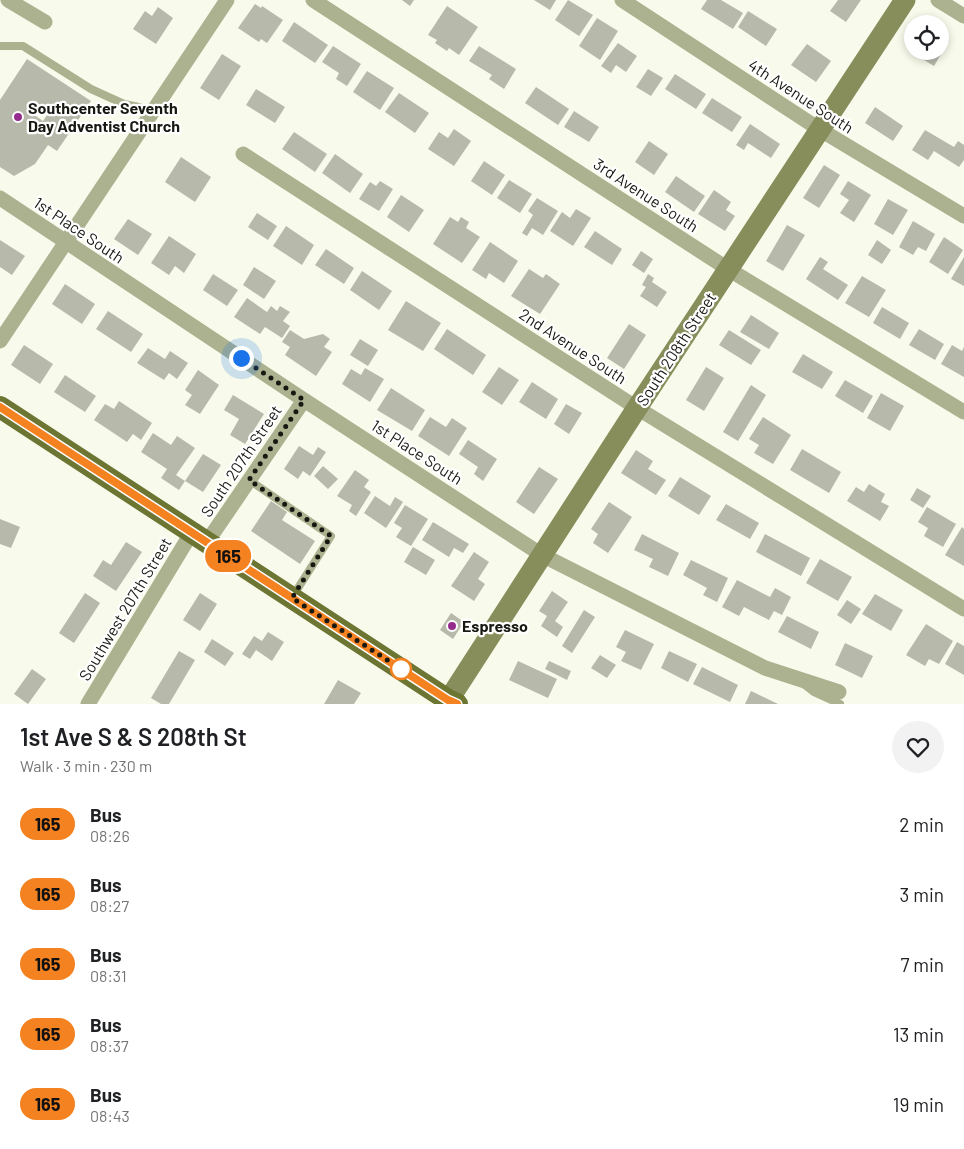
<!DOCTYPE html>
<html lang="en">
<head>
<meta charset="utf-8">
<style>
	:root { --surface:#fff; --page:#f2f2f2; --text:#202124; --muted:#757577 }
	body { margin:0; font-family:Barlow,sans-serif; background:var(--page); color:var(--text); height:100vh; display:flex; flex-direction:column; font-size:19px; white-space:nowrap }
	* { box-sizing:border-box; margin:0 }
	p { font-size:16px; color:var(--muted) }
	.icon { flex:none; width:28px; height:28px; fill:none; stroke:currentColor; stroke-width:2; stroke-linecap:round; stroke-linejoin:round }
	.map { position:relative; height:704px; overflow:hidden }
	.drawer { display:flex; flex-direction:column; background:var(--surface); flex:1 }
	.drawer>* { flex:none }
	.badge { padding:0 10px; border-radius:16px; font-size:18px; line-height:32px }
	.buttons { position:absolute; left:904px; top:15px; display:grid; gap:10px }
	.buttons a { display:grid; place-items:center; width:45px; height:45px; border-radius:50%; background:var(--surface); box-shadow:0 2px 8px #0003; font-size:25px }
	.you { position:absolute; width:25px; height:25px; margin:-12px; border:4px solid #fff; border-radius:50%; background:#1a73e8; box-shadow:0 0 0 8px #1a73e833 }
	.map>.badge { position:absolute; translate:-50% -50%; box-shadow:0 0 0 2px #fff }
	.round { display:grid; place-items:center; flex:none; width:52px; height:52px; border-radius:26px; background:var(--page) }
	.overview { display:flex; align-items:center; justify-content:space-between; height:85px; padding:0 20px }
	h1 { font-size:24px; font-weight:600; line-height:38px }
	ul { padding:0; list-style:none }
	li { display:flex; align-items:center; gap:15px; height:70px; padding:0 20px }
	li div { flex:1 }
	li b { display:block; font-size:19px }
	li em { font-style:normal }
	li .badge { min-width:55px; font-weight:700; text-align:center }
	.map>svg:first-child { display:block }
</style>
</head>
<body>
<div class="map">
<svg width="964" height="704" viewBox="0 0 964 704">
	<rect width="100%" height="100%" fill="#f8fbeb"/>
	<path fill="#b7baab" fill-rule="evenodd" d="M402 0H414L410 6Z
		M534 0H556L550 10Z
		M568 0 593 15 579 36 555 20Z
		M707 0H721L743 13 733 29 701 9Z
		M838 0H861L846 22 830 11Z
		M255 4 261 8 262 6 283 20 267 43 261 39 259 42 238 28Z
		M447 6 478 27 459 55 449 48 447 51 435 43 437 40 428 35Z
		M158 7 173 18 156 44 133 29 145 11 152 16Z
		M748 11 777 29 766 46 738 27Z
		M597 18 618 31 600 60 579 46Z
		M294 22 328 45 315 63 282 41Z
		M940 35 949 41 934 66 919 57 922 51H940Z
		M618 43 637 56 626 72 616 65 611 73 601 66Z
		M807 44 831 61 816 82 791 65Z
		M333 46 361 64 347 86 336 79 339 73 322 62Z
		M479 46 516 69 504 89 489 79 492 75 469 61Z
		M222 54 241 66 219 100 200 88Z
		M27 59 91 101 57 151 48 145 35 164 14 176 0 167V100ZM34 102 49 112 43 121 27 110Z
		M648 69 663 78 651 96 636 87Z
		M367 71 394 88 380 110 353 92Z
		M675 74 706 94 696 109 665 89Z
		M536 87 569 109 558 125 525 103Z
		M256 89 285 107 275 123 246 105Z
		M399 93 429 113 415 133 385 112Z
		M712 98 742 117 732 132 702 113Z
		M875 107 903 126 893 141 865 123Z
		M574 111 599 127 589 142 564 127Z
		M750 124 780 144 771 158 748 143 744 150 736 145Z
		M454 129 471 141 454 166 428 149 439 132 448 138Z
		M925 130 954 147 958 141 964 145V160L959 167 934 151 928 160 912 150Z
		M294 132 327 154 315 172 282 149Z
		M649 141 668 154 654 175 635 162Z
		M335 154 363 174 350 193 322 173Z
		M181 157 211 177 195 202 165 182Z
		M484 161 505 175 492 195 471 181Z
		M824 165 840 175 819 208 803 198Z
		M676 176 705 196 694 212 665 192Z
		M509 180 532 194 520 213 497 198Z
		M380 181 393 189 379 211 359 199 370 182 376 186Z
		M848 181 871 195 854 222 840 213 849 200 840 194Z
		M714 190 731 202 726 210 735 216 725 231 698 214Z
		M401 195 424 210 409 232 387 217Z
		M537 198 558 211 543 235 532 228 527 236 522 233 533 215 528 211Z
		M888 199 908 210 893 235 874 224Z
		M576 209 591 218 573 246 550 231 562 212 570 218Z
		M257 213 277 226 268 240 248 227Z
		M450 217 458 222 461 217 469 222 466 228 480 237 462 263 433 244Z
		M128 219 152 234 138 255 114 239Z
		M913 221 935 234 926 251 918 247 913 255 899 247Z
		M787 225 805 235 783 271 766 261Z
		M286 226 314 245 302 265 273 246Z
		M595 231 622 249 612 265 584 247Z
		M169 236 196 254 184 273 175 266 169 275 151 263Z
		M944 237 963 250 948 274 929 262Z
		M0 240 25 256 12 275 0 267Z
		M877 240 891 250 882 264 868 255Z
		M490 242 518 261 504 283 489 273 486 279 472 270Z
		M326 249 354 268 344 284 315 265Z
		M641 251 653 259 644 273 632 265Z
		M820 257 828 262 823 269 848 285 838 300 806 279Z
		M964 257V286L951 279Z
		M254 267 276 281 264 299 243 285Z
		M529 269 543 278 546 274 560 284 540 314 511 296Z
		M362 271 392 291 379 310 350 290Z
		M213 274 238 290 227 306 203 290Z
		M648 274 654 278 652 282 667 292 657 307 640 296 646 287 642 285Z
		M862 276 886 290 869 317 845 303Z
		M65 284 95 304 82 324 52 304Z
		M247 298 267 312 271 306 277 311 280 306 290 312 283 321 290 326 282 338 265 327 260 334 234 317Z
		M406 301 441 323 423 351 388 330Z
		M882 307 909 323 900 339 873 323Z
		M108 311 143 334 131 352 96 329Z
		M751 315 779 333 769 349 740 332Z
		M629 324 646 335 624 369 607 358Z
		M447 329 486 355 473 375 434 349Z
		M919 329 944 344 935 360 909 345Z
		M290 330 304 339 323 334 330 339 324 347 332 352 316 376 285 355 290 347 282 342Z
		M729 330 761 350 751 365 719 345Z
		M360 339 378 350 368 366 350 355Z
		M24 345 53 364 40 384 11 365Z
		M952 345 962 351 964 347V377L941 364Z
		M148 348 165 359 170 351 188 363 177 379 169 373 164 380 137 363Z
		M803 354 833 372 822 389 792 372Z
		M499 367 519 380 502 405 482 392Z
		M706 367 724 378 704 411 686 400Z
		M365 368 384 379 370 402 342 384 351 369 361 375Z
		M198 370 219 385 200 414 185 405 192 395 185 390Z
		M65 375 96 396 85 412 54 392Z
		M845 380 873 396 863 413 835 396Z
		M532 382 558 399 546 419 519 402Z
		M751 385 766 395 738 441 723 432Z
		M391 388 425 410 412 431 377 410Z
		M881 393 904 406 890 431 867 418Z
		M233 395 264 414 245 444 230 435 239 419 224 410Z
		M119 401 152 423 141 440 133 434 127 442 94 420 105 404 114 409Z
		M566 404 582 413 569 434 554 424Z
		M430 417 446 427 452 418 467 428 449 456 418 436Z
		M763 417 791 435 773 464 754 453 759 445 749 439Z
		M153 433 171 445 177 436 195 448 176 475 185 481 179 490 161 478 167 469 141 452Z
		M468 440 497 459 483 481 474 474 478 467 459 454Z
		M299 446 313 455 318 447 326 452 310 476 303 471 298 479 284 469Z
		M802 449 841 472 829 493 790 470Z
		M636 450 653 461 648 469 666 480 656 495 621 473Z
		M203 454 221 465 203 492 185 481Z
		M323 466 338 479 328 489 314 476Z
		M539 467 558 479 534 514 516 502Z
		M355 470 369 480 364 487 371 492 356 516 349 511 352 505 337 496Z
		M680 477 711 496 699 515 668 496Z
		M869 484 885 494 881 502 889 506 880 521 847 501 856 487 864 492Z
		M917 488 931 496 923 508 910 500Z
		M375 496 390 506 395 497 403 502 386 528 364 513Z
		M271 501 287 512 282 520 315 541 300 564 251 531Z
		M609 502 632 517 608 553 593 543 598 534 591 529Z
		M726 504 759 523 750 539 716 520Z
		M405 505 428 519 411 546 396 537 402 528 394 523Z
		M927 507 956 524 943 547 924 536 928 528 918 522Z
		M0 519 20 527 11 548 0 544Z
		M433 522 469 544 463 553 454 548 449 557 422 540Z
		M962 527 964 529V566L945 555Z
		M642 534 679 553 668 576 649 567 653 559 634 550Z
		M765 534 810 558 801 576 756 552Z
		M126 542 142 552 116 591 93 576 103 560 111 565Z
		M413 547 435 560 426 575 404 562Z
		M474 552 489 562 478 579 485 584 474 601 451 586Z
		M820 559 852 577 838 601 806 583Z
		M691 560 728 578 717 602 703 595 707 588 683 575Z
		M737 580 770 597 775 588 791 597 782 615 774 611 769 620 744 607 739 616 722 607Z
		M552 591 568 602 555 621 563 627 557 637 541 626 547 616 539 611Z
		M85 593 100 603 74 643 59 633Z
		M200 593 217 604 200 631 183 620Z
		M875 594 903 610 891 631 862 614Z
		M847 600 861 609 851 624 837 615Z
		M584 610 595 617 572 653 562 646Z
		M451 613 464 622 453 639 440 630Z
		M787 616 819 632 811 649 778 632Z
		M926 624 953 641 939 664 929 659 925 666 906 655Z
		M625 630 654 644 641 670 621 661 626 652 616 647Z
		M268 632 284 642 272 661 256 650 250 659 242 654 254 636 262 641Z
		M212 639 234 653 225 666 204 652Z
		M957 642 964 646V675L945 664Z
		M845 643 873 656 862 678 835 665Z
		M179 651 195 660 169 704H161L151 698Z
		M669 651 697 664 688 682 661 668Z
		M600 655 616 665 607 678 591 668Z
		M518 661 557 679 548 698 509 680Z
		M549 661 571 671 567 680 545 669Z
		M702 667 738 685 730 702 693 684Z
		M32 669 46 679 28 704 14 694Z
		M338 680 361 693 354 704H324Z
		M751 691 778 704H745Z"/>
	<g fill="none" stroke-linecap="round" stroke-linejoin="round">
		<path stroke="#acb18f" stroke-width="8" d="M0 46H23L91 89 124 104 139 107 151 114
			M249 480 331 536 293 596
			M805 685 814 692 840 704"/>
		<path stroke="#acb18f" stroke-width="15" d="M8 0 45 22
			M313 0 728 269 964 412
			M622 0 819 129 964 216
			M938 0 964 16
			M243 154 637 408 964 609
			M0 198 304 400 542 555 765 668 839 692
			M0 341 227 0
			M207 542 304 400
			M88 704 192 532"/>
		<path stroke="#878e5b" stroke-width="21" d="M446 704 637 408 905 0"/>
		<path stroke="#6d7533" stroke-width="22" d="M0 407 448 700 457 704"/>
	</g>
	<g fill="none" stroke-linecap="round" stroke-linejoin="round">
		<g stroke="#fff" stroke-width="11">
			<path id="line" d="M0 407 448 700 457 704"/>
		</g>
		<use href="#line" stroke="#f58220" stroke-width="8"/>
		<path stroke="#181813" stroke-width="5" stroke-dasharray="0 9" d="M241 358 304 400 249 480 331 536 292 598 401 669"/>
	</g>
	<g fill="#962b8e" stroke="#fff" stroke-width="2">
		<circle cx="18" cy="117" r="5"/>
		<circle cx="452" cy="626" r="5"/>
	</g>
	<circle fill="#fff" stroke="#f58220" stroke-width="2.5" cx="401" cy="669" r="10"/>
	<g text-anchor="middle" stroke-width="4.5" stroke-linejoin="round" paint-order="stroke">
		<g font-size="16" fill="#181813" stroke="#fff">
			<text transform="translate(801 96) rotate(33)" y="6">4th Avenue South</text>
			<text transform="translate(646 195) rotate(33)" y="6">3rd Avenue South</text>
			<text transform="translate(79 230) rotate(34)" y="6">1st Place South</text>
			<text transform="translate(573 346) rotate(33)" y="6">2nd Avenue South</text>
			<text transform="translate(676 349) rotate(-57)" y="6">South 208th Street</text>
			<text transform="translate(417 452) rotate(33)" y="6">1st Place South</text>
			<text transform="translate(241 461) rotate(-56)" y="6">South 207th Street</text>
			<text transform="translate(125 609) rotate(-59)" y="6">Southwest 207th Street</text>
		</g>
		<g font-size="16" font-weight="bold" fill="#181813" stroke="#fff" text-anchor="start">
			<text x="28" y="114">Southcenter Seventh<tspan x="28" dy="18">Day Adventist Church</tspan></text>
			<text x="462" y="632">Espresso</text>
		</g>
	</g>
</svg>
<div class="buttons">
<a><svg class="icon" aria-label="locate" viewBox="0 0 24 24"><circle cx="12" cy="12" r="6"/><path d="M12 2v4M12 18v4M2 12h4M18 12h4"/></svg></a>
</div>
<div class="you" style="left:241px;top:358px"></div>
<b class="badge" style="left:228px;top:556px;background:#f58220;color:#111">165</b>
</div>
<section class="drawer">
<div class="overview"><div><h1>1st Ave S &amp; S 208th St</h1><p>Walk · 3 min · 230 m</p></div><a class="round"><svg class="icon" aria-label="heart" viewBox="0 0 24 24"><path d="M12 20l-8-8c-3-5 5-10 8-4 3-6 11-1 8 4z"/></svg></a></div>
<ul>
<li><span class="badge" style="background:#f58220;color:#111">165</span><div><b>Bus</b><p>08:26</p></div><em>2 min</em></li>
<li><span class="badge" style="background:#f58220;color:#111">165</span><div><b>Bus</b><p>08:27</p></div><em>3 min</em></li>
<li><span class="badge" style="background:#f58220;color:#111">165</span><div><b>Bus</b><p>08:31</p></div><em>7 min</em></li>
<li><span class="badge" style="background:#f58220;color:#111">165</span><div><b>Bus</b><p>08:37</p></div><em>13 min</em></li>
<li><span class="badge" style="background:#f58220;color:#111">165</span><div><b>Bus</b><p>08:43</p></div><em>19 min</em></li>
</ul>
</section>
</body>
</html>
